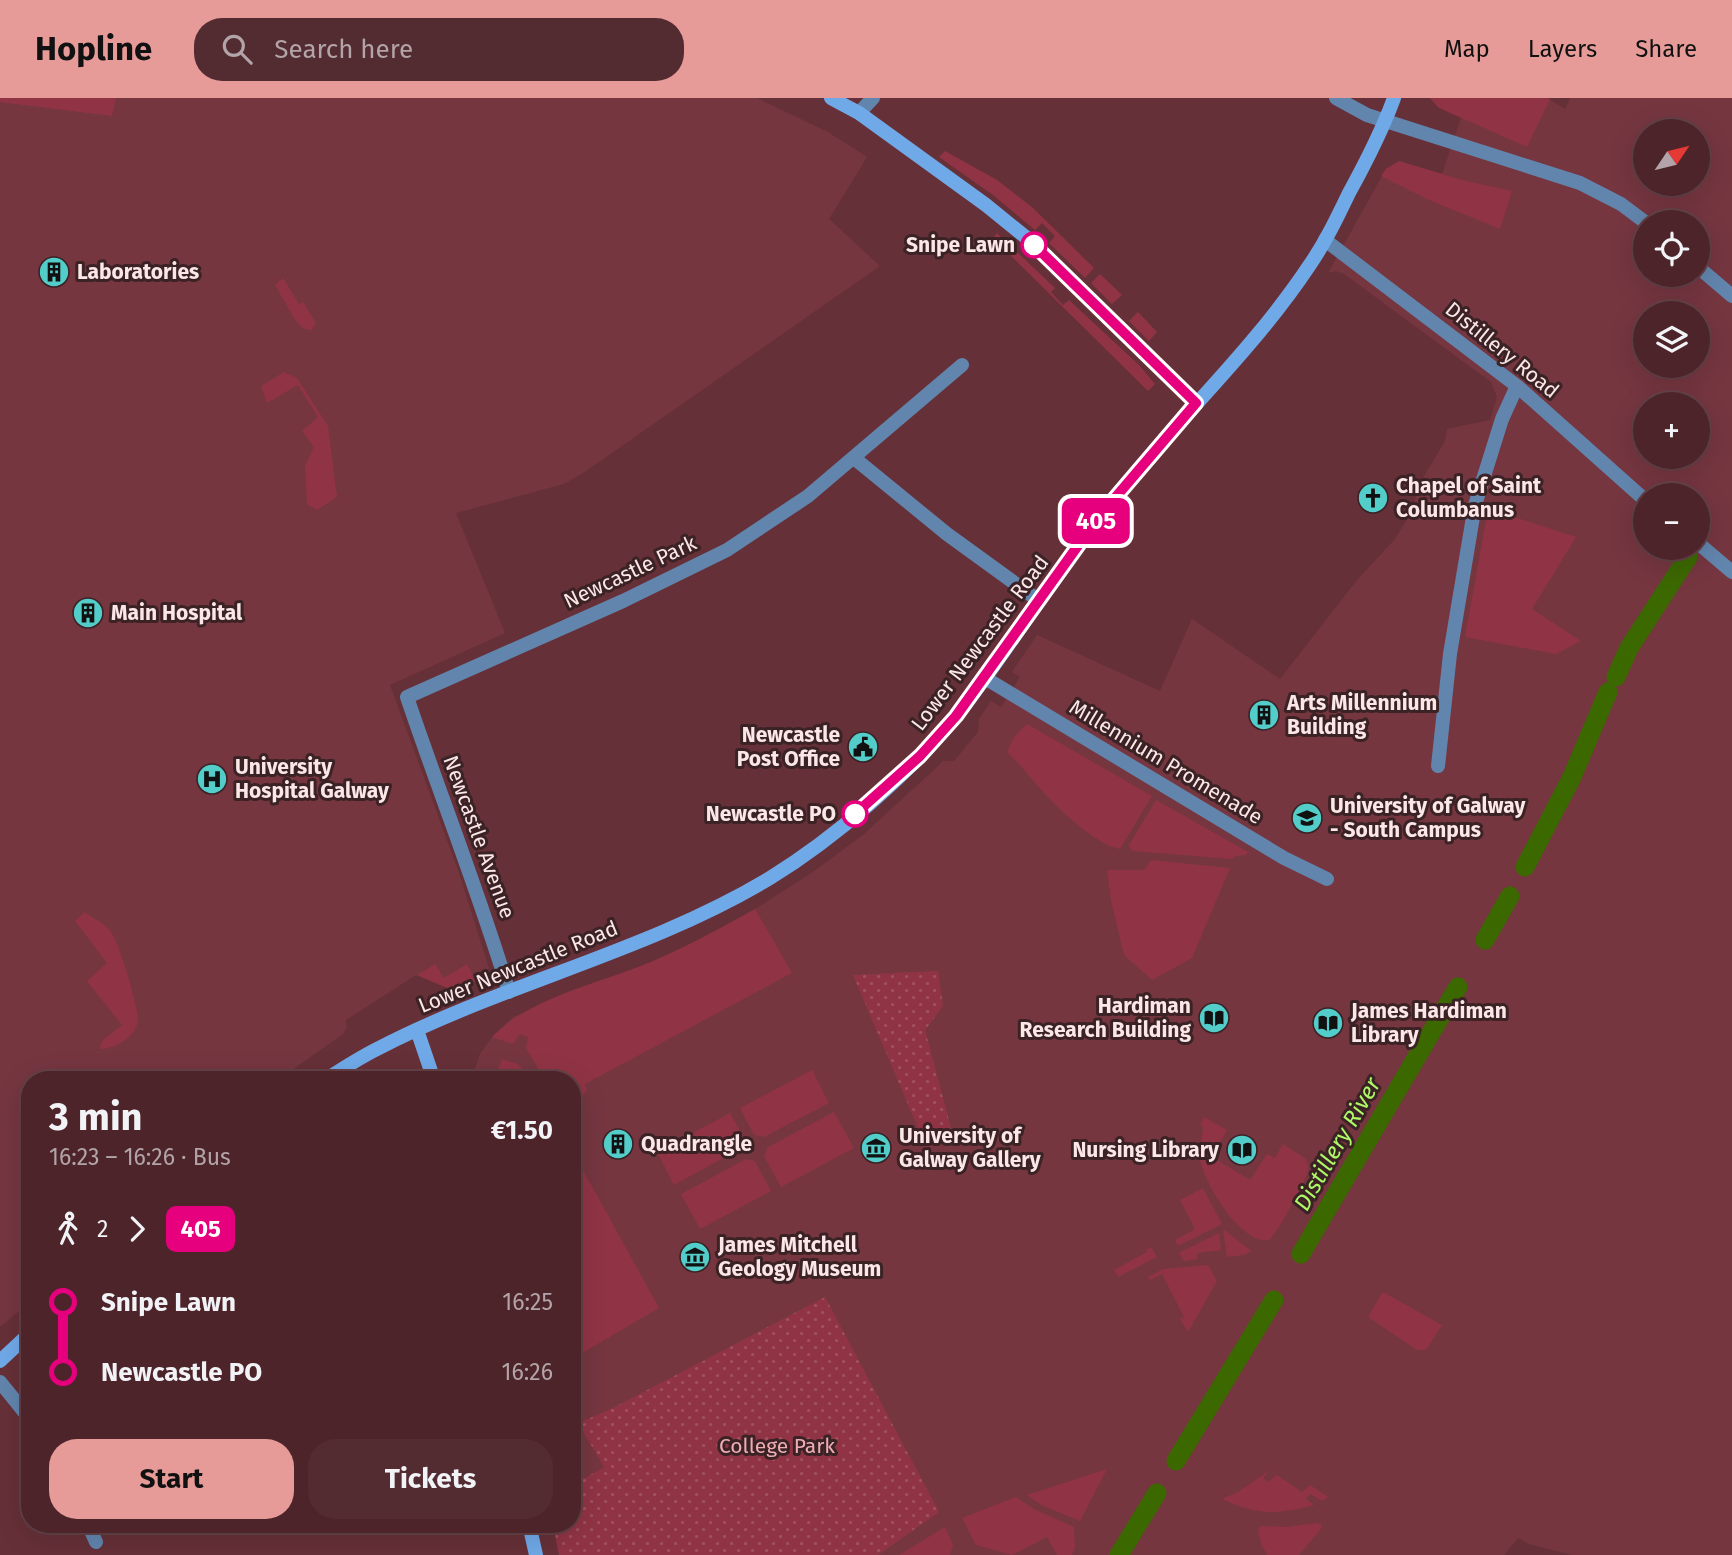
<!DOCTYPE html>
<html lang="en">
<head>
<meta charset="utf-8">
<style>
	:root { --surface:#4c242a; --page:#532c32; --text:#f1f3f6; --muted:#b2a4a8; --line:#634147; --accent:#e69b98 }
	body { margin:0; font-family:"Fira Sans",sans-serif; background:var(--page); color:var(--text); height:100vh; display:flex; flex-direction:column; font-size:26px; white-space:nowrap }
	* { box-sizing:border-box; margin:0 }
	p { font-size:23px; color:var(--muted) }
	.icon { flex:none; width:38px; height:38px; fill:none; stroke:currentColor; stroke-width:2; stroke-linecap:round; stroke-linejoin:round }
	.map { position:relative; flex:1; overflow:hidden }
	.sheet { position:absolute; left:21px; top:973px; width:560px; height:462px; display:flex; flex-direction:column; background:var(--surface); border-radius:28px; box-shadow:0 7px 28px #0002,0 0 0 2px var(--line) }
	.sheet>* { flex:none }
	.badge { padding:0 14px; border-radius:10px; font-size:24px; line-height:46px }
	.needle { width:46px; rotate:55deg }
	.controls { position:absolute; left:1633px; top:21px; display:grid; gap:14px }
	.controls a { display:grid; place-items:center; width:77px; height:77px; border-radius:50%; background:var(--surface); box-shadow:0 7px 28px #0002,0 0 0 2px var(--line); font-size:35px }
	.map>.badge { position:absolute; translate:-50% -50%; box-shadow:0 0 0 4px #fff }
	.legs { display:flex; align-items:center; gap:10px; height:77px; padding:0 28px; font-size:23px }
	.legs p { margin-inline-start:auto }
	.overview { display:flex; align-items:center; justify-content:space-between; height:119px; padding:0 28px }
	h1 { font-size:38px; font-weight:700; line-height:52px }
	.action { display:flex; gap:14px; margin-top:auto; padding:14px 28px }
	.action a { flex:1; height:80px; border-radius:28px; background:var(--accent); color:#111; font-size:28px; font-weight:700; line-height:80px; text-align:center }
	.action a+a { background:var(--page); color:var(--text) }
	ul { padding:0 28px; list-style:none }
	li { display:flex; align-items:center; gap:24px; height:70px; font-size:26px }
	li i { display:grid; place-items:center; width:10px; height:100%; margin:0 9px; background:currentColor }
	li i::after { content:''; width:18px; height:18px; margin:-9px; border:5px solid; border-radius:50%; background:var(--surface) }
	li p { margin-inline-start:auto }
	li:first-child i { background:linear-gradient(#0000 50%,currentColor 0) }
	li:last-child i { background:linear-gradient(currentColor 50%,#0000 0) }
	header { display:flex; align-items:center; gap:42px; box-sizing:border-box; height:98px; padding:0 35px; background:var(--accent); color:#111 }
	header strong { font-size:33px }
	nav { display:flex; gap:38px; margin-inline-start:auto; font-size:24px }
	.search { width:490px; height:63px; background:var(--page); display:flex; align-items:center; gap:18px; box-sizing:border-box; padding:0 24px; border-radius:28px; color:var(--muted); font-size:26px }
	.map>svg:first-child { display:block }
</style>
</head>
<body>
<header>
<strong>Hopline</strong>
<div class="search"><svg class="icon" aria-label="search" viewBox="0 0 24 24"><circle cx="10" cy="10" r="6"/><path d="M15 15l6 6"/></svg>Search here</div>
<nav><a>Map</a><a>Layers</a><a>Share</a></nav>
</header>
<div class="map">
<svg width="1732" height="1457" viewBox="0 0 1732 1457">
	<defs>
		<pattern id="park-dots" width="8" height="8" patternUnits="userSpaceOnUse" patternTransform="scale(1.75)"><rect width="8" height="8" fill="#903445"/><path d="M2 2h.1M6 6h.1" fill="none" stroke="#a05160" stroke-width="1.8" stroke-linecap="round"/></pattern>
	</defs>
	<rect width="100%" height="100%" fill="#663038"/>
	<path fill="#753640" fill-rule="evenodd" d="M0 0H757L828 34 867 59 829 121 880 168 586 373 564 386 456 415 505 535 390 587 459 775 489 870 476 883 452 892 416 877 346 922 347 929 343 936 278 982H30V1204L0 1229Z
		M1430 0H1547L1565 11 1570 0H1732V1457H1572L1529 1446 1518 1440 1504 1457H559L553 1426H572V982H471L480 956 492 939 513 919 652 864 701 841 755 811 813 774 864 736 937 669 943 663H954L978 634 979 621 991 603 1001 609 1020 579 1012 574 1037 537 1160 593 1192 521 1280 581 1357 482 1395 441 1411 415 1421 383 1445 343 1447 331 1490 322 1497 299 1491 284 1344 176 1336 173 1328 175 1386 71 1399 63 1442 76 1461 20 1438 9ZM1645 33H1698V86H1645ZM1645 124H1698V177H1645ZM1645 215H1698V268H1645ZM1645 306H1698V359H1645ZM1645 397H1698V450H1645Z"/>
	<path fill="#903445" d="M0 0H116L112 18 0 4Z
		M1430 0H1547L1550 1 1527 49 1448 14 1438 9Z
		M945 53 997 82 1033 110 1094 170 1085 180 1049 145 1055 138 1042 125 1035 132 993 97 939 59Z
		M1399 63 1462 82 1512 93 1500 131 1429 102 1381 78 1386 71Z
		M997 135 1055 190 1051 194 1063 207 1069 202 1139 267 1155 286 1148 293 993 140Z
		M1100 176 1122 197 1112 206 1091 185Z
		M283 180 299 206 303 204 316 225 312 232 304 231 295 222 275 187Z
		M1138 214 1157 234 1149 243 1129 223Z
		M284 274 297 280 328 328 337 399 317 412 307 406 305 368 314 349 302 333 318 319 298 287 267 305 261 288Z
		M1505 416 1576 439 1532 511 1581 543 1556 556 1465 539 1486 423Z
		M1027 626 1152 698 1120 751C1094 746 1055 708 1037 687 1027 676 1019 664 1007 654L1014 639Z
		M1156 702 1248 754 1246 757 1236 758 1232 761 1132 753 1129 747Z
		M1151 762 1230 770 1192 860 1152 882 1124 857 1111 802 1107 772H1144Z
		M755 811 792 875 585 986 587 992 577 1004 572 1014V982H545L526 950 528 939 520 936 513 946 492 939C528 900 604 884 653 863 688 848 721 830 755 811Z
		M85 814C92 820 106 826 111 834 119 844 139 911 138 923 136 939 114 951 100 951L101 944 122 927 87 883 107 865 75 823Z
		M435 866 444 880 467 866 476 883 452 892 417 877Z
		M502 961 518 966 532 982H501L503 976 497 974Z
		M812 972 829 1005 764 1039 754 1037 740 1010Z
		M834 1014 854 1050 781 1089 764 1058 768 1049Z
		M730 1015 745 1042 740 1051 674 1087 657 1054Z
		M1204 1019 1227 1032 1212 1059 1250 1082 1267 1056 1275 1060 1283 1046 1306 1061C1307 1065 1309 1066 1308 1072 1306 1083 1277 1136 1269 1142 1241 1147 1204 1085 1200 1061 1199 1054 1203 1037 1203 1028L1200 1027Z
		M572 1052 659 1210 572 1261Z
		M746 1061 755 1063 771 1093 700 1131 681 1096Z
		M1203 1090 1222 1126 1178 1148 1175 1142 1195 1131 1180 1102Z
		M1225 1132 1251 1153 1244 1157 1227 1159 1223 1133Z
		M1219 1135 1221 1152 1197 1155V1161L1184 1163 1179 1155Z
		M1151 1149 1157 1159 1118 1179 1114 1172 1147 1154 1146 1152Z
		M1208 1167 1217 1183 1188 1234 1180 1221 1184 1219 1162 1176 1150 1182 1148 1179 1163 1171Z
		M1383 1194 1442 1227 1426 1252H1417L1368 1219Z
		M1107 1371 1080 1423 1041 1407 1027 1397Z
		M1270 1372 1263 1380 1268 1384 1277 1377 1302 1394 1310 1387 1328 1399 1322 1403 1310 1396 1306 1401 1314 1407C1278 1417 1256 1417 1222 1401L1238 1394Z
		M1016 1399 1034 1411 1074 1429 1075 1450 1072 1457H1057L1047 1439 1012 1457 976 1447 962 1420Z
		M1317 1425 1322 1427 1321 1431 1299 1457H1267L1261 1446 1258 1432 1261 1428 1287 1429Z
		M945 1429 953 1447 950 1457H899Z"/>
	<path fill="url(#park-dots)" d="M938 873 943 908 925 932 952 1034 927 1051 853 877Z
		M825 1199 939 1414 878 1457H559L553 1426H572V1388L604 1369 578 1325 611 1311Z"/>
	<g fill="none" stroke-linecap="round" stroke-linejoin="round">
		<path stroke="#3c6800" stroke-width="19" d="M1616 579 1629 550 1688 459
			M1525 769 1572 679 1608 594
			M1485 842 1510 798
			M1301 1156 1458 889
			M1176 1363 1274 1202
			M1119 1457 1157 1395"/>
		<path stroke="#6285ad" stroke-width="14" d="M1336 0 1367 17 1580 85 1621 106 1645 124
			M859 15 873 0
			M1325 142 1517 288 1645 402
			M1698 169 1732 198
			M854 360 947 436 1038 502
			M1698 445 1732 474
			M985 580 1284 760 1327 781
			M1438 668 1450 556 1475 407 1502 321 1517 288
			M509 894C479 794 440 697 407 599L623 503 727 452 808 398 962 267
			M0 1284 30 1321
			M88 1426 96 1444"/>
		<path stroke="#70a9e8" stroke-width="14" d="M831 0 859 15 986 107 1028 141 1196 305
			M417 932 434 982
			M325 982C342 971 359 960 377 951 504 885 647 854 770 780 835 740 909 676 957 617 1010 551 1053 476 1106 410 1171 328 1251 255 1309 168 1325 145 1337 120 1349 95 1366 64 1382 33 1394 0
			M0 1263 30 1235
			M529 1426 536 1457"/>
	</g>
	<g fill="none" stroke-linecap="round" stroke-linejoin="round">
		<g stroke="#fff" stroke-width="16">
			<path id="line-1" d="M855 716 920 658 956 618 1097 421 1196 305 1034 147"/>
		</g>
		<use href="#line-1" stroke="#e6007e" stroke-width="10"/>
	</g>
	<defs>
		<g id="building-disc" transform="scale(1.575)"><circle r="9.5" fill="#53cdc9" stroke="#3b2225"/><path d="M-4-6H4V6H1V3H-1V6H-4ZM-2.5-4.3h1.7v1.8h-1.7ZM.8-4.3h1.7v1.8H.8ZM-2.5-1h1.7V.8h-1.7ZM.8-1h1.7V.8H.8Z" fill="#111"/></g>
		<g id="church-disc" transform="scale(1.575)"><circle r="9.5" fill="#53cdc9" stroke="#3b2225"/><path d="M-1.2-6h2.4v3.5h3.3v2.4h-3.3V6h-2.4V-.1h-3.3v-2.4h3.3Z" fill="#111"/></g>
		<g id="civic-disc" transform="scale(1.575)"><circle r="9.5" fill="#53cdc9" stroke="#3b2225"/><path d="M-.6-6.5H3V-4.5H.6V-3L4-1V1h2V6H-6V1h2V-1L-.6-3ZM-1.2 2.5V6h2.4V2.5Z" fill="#111"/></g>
		<g id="hospital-disc" transform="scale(1.575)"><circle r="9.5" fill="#53cdc9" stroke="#3b2225"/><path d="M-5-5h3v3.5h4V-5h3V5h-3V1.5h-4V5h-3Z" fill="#111"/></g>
		<g id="university-disc" transform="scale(1.575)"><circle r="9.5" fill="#53cdc9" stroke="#3b2225"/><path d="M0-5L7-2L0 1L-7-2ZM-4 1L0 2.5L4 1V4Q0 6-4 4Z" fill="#111"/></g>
		<g id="library-disc" transform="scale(1.575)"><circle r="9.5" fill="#53cdc9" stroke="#3b2225"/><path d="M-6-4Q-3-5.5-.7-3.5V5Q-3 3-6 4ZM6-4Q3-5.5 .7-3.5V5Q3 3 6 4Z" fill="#111"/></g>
		<g id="museum-disc" transform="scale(1.575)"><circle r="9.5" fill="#53cdc9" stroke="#3b2225"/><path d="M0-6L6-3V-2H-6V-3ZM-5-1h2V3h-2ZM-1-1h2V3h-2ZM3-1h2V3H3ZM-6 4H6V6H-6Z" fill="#111"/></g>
	</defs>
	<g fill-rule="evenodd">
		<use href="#building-disc" x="54" y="174"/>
		<use href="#church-disc" x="1373" y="400"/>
		<use href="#building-disc" x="88" y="515"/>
		<use href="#building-disc" x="1264" y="617"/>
		<use href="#civic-disc" x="863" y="649"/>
		<use href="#hospital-disc" x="212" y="681"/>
		<use href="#university-disc" x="1307" y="720"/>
		<use href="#library-disc" x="1214" y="920"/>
		<use href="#library-disc" x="1328" y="925"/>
		<use href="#building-disc" x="618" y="1046"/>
		<use href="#museum-disc" x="876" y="1050"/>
		<use href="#library-disc" x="1242" y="1052"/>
		<use href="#museum-disc" x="695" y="1159"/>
	</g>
	<g fill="#fff" stroke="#e6007e" stroke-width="3.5">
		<circle cx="1034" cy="147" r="12"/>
		<circle cx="855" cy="716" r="12"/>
	</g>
	<g text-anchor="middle" stroke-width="6" stroke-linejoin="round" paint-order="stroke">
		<g font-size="21" font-weight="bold" fill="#fce7e8" stroke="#3b2225" text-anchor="end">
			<text x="1015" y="154">Snipe Lawn</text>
			<text x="836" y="723">Newcastle PO</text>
		</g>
		<g font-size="21" font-weight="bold" fill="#fce7e8" stroke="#3b2225" text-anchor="start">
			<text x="77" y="181">Laboratories</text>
			<text x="1396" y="395">Chapel of Saint<tspan x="1396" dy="24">Columbanus</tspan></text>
			<text x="111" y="522">Main Hospital</text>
			<text x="1287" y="612">Arts Millennium<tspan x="1287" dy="24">Building</tspan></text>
			<text x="840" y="644" text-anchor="end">Newcastle<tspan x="840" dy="24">Post Office</tspan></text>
			<text x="235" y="676">University<tspan x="235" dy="24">Hospital Galway</tspan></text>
			<text x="1330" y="715">University of Galway<tspan x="1330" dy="24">- South Campus</tspan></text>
			<text x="1191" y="915" text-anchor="end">Hardiman<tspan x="1191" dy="24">Research Building</tspan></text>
			<text x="1351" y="920">James Hardiman<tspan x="1351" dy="24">Library</tspan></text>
			<text x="899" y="1045">University of<tspan x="899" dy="24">Galway Gallery</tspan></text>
			<text x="641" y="1053">Quadrangle</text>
			<text x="1219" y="1059" text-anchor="end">Nursing Library</text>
			<text x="718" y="1154">James Mitchell<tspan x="718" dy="24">Geology Museum</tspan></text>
		</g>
		<g font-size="21" fill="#fce7e8" stroke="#3b2225">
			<text transform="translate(1502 252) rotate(39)" y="7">Distillery Road</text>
			<text transform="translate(630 474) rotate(-25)" y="7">Newcastle Park</text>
			<text transform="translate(980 545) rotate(-53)" y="7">Lower Newcastle Road</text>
			<text transform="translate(1166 664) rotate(31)" y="7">Millennium Promenade</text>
			<text transform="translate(479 739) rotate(70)" y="7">Newcastle Avenue</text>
			<text transform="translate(518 869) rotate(-22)" y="7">Lower Newcastle Road</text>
		</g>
		<g font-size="21" fill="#eeadb4" stroke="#3b2225">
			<text x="777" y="1355">College Park</text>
		</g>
		<g font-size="23" font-style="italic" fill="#aef967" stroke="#3b2225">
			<text transform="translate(1337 1046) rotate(-60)" y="8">Distillery River</text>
		</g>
	</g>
</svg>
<div class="controls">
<a><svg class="needle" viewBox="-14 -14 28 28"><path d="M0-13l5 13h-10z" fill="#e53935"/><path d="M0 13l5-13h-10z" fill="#b2a4a8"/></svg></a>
<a><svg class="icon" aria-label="locate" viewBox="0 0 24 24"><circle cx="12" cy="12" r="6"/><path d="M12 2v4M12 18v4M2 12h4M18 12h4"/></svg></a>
<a><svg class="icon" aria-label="layers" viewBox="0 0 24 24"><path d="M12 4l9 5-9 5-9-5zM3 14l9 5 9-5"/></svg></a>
<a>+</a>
<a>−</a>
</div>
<b class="badge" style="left:1096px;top:423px;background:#e6007e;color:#fff">405</b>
<section class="sheet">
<div class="overview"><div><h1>3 min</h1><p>16:23 – 16:26 · Bus</p></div><b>€1.50</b></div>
<div class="legs"><svg class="icon" aria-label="walk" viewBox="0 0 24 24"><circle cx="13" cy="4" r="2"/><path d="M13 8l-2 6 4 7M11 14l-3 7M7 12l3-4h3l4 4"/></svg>2<svg class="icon" aria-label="forward" viewBox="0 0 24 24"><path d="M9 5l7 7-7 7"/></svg><b class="badge" style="background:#e6007e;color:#fff">405</b></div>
<ul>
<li><i style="color:#e6007e"></i><b>Snipe Lawn</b><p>16:25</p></li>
<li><i style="color:#e6007e"></i><b>Newcastle PO</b><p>16:26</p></li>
</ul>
<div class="action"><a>Start</a><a>Tickets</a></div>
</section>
</div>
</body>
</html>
